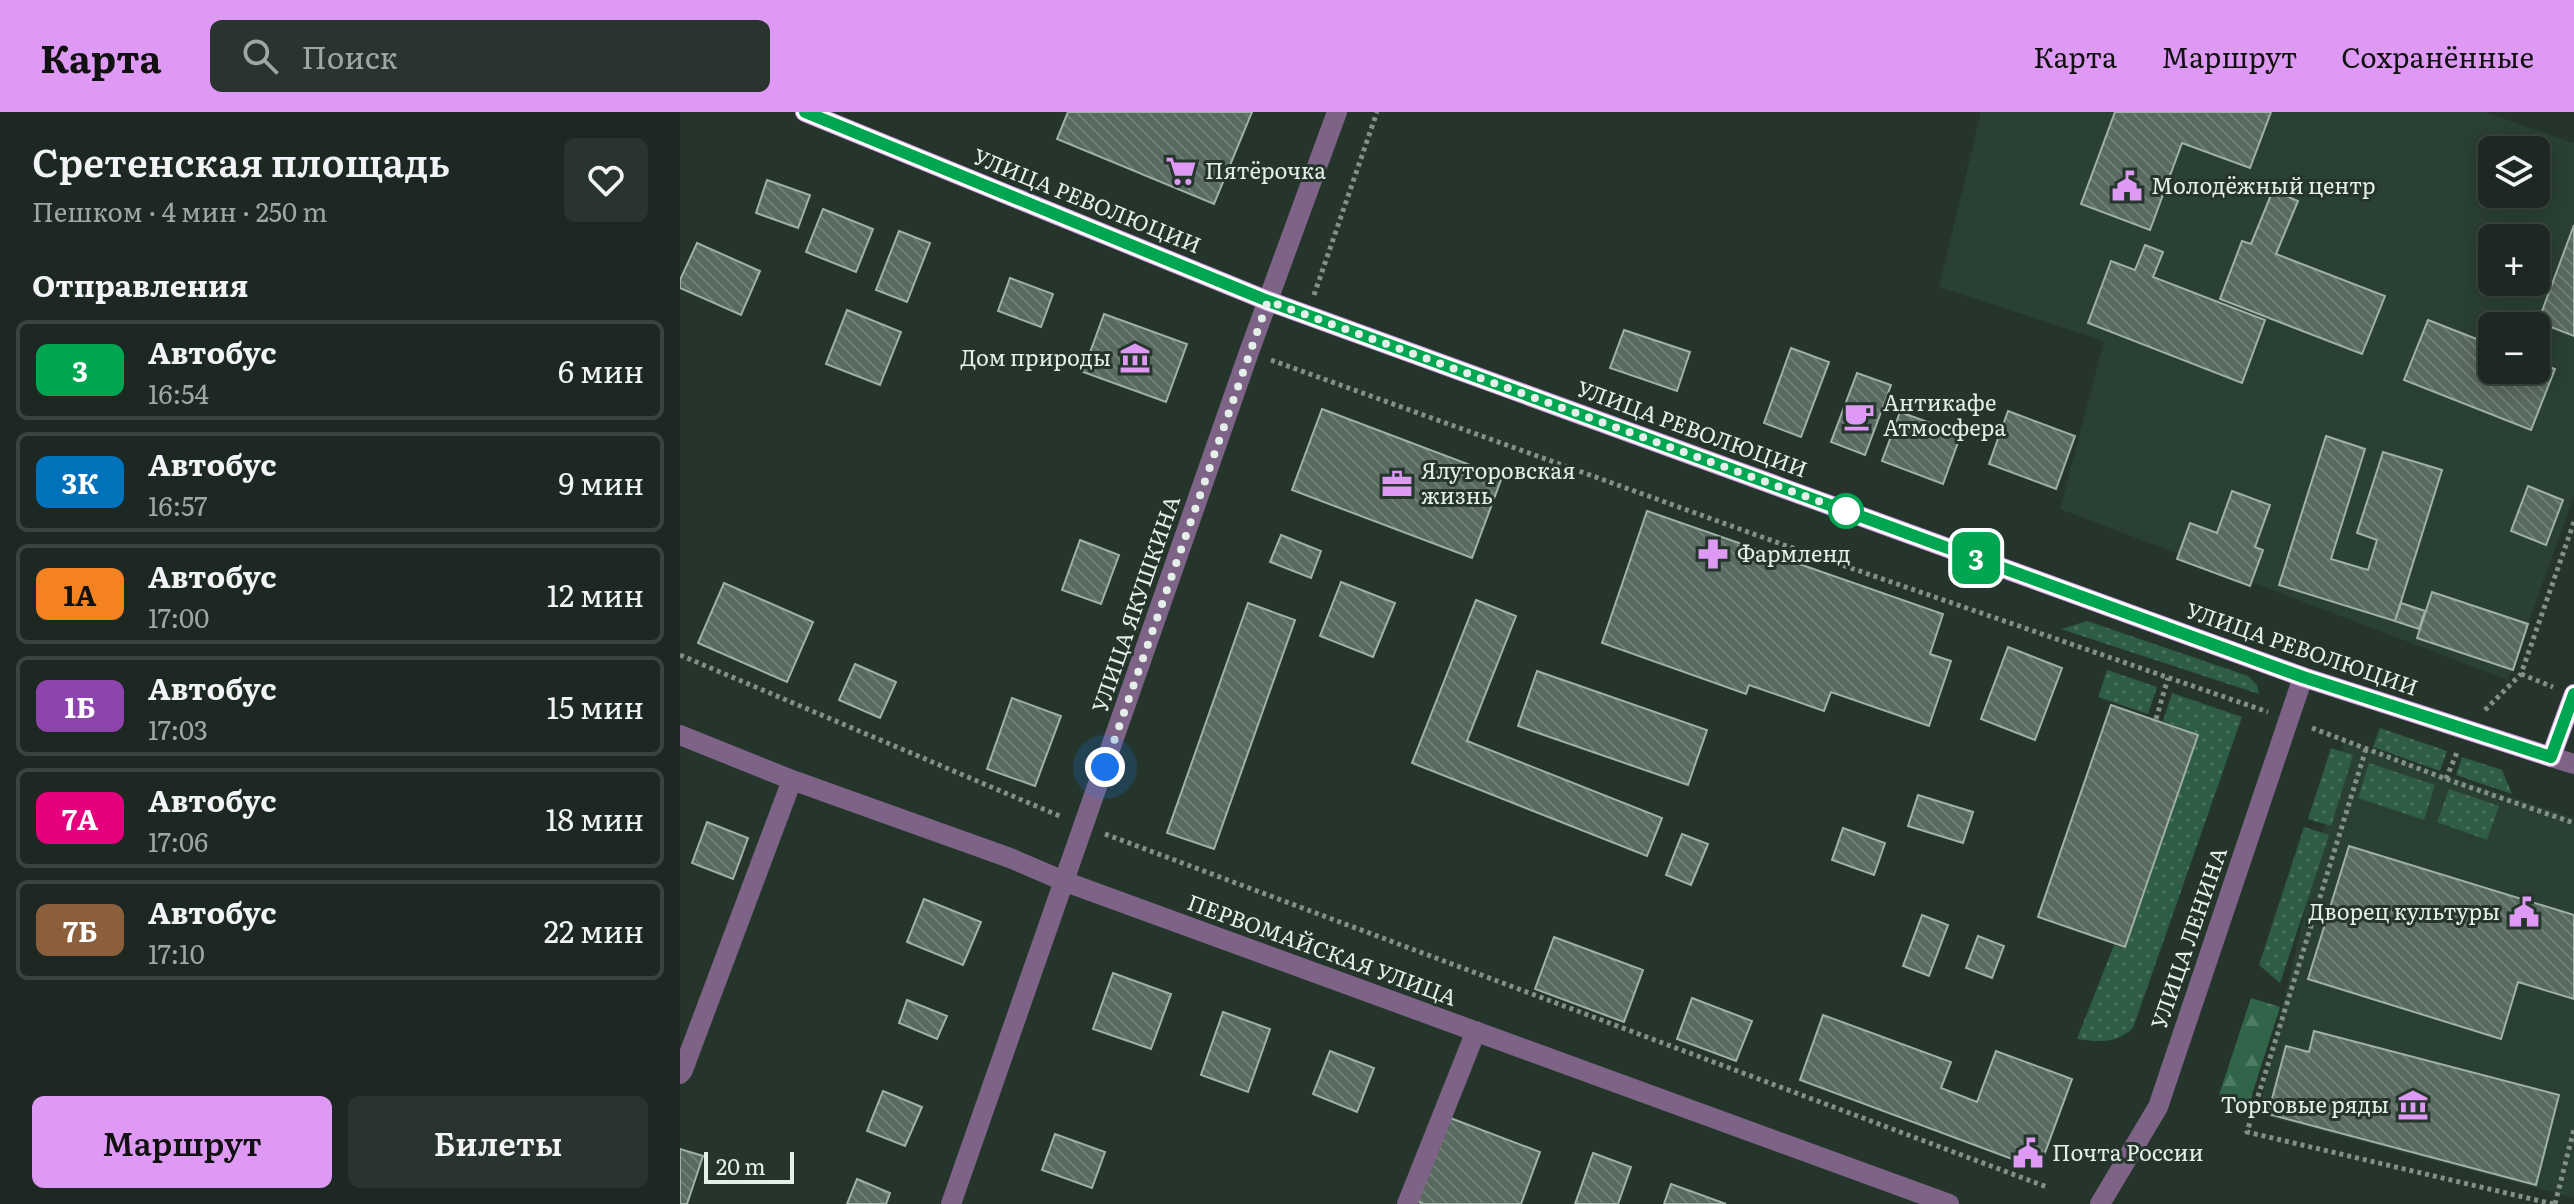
<!DOCTYPE html>
<html lang="ru">
<head>
<meta charset="utf-8">
<style>
	:root { --surface:#1c2821; --page:#29342e; --text:#f1f3f6; --muted:#a0a6a5; --line:#3a443f; --accent:#dd99f3 }
	body { margin:0; font-family:Literata,serif; background:var(--page); color:var(--text); height:100vh; display:flex; flex-direction:column; font-size:30px; white-space:nowrap }
	* { box-sizing:border-box; margin:0 }
	p { font-size:26px; color:var(--muted) }
	.icon { flex:none; width:44px; height:44px; fill:none; stroke:currentColor; stroke-width:2; stroke-linecap:round; stroke-linejoin:round }
	.map { position:relative; flex:1; overflow:hidden }
	.panel { display:flex; flex-direction:column; background:var(--surface); width:680px }
	.panel>* { flex:none }
	.badge { padding:0 16px; border-radius:12px; font-size:28px; line-height:52px }
	.buttons { position:absolute; left:1798px; top:24px; display:grid; gap:16px }
	.buttons a { display:grid; place-items:center; width:72px; height:72px; border-radius:12px; background:var(--surface); box-shadow:0 4px 20px #0003,0 0 0 2px var(--line); font-size:40px }
	.scale { position:absolute; left:24px; bottom:20px; width:90px; box-sizing:border-box; padding-left:8px; border:4px solid #e5efe9; border-top:0; font-size:22px; line-height:28px; white-space:nowrap; color:#e5efe9; -webkit-text-stroke:6px #25352c; paint-order:stroke }
	.you { position:absolute; width:40px; height:40px; margin:-20px; border:6px solid #fff; border-radius:50%; background:#1a73e8; box-shadow:0 0 0 12px #1a73e833 }
	.map>.badge { position:absolute; translate:-50% -50%; box-shadow:0 0 0 4px #fff }
	h2 { padding:0 32px; font-size:30px; line-height:72px }
	.round { display:grid; place-items:center; flex:none; width:84px; height:84px; border-radius:12px; background:var(--page) }
	.overview { display:flex; align-items:center; justify-content:space-between; height:136px; padding:0 32px }
	h1 { font-size:38px; font-weight:600; line-height:60px }
	.primary-button { display:flex; gap:16px; margin-top:auto; padding:16px 32px }
	.primary-button a { flex:1; height:92px; border-radius:12px; background:var(--accent); color:#111; font-size:32px; font-weight:600; line-height:92px; text-align:center }
	.primary-button a+a { background:var(--page); color:var(--text) }
	ul { padding:0; list-style:none }
	li { display:flex; align-items:center; gap:24px; height:100px; margin:0 16px 12px; padding:0 16px; border:4px solid var(--line); border-radius:12px }
	li div { flex:1 }
	li b { display:block; font-size:30px }
	li em { font-style:normal }
	li .badge { min-width:88px; font-weight:700; text-align:center }
	header { display:flex; align-items:center; gap:48px; box-sizing:border-box; height:112px; padding:0 40px; background:var(--accent); color:#111 }
	header strong { font-size:38px }
	nav { display:flex; gap:44px; margin-inline-start:auto; font-size:28px }
	.search { width:560px; height:72px; background:var(--page); display:flex; align-items:center; gap:20px; box-sizing:border-box; padding:0 28px; border-radius:12px; color:var(--muted); font-size:30px }
	main { display:flex; flex:1; min-height:0 }
	.map>svg:first-child { display:block }
</style>
</head>
<body>
<header>
<strong>Карта</strong>
<div class="search"><svg class="icon" aria-label="search" viewBox="0 0 24 24"><circle cx="10" cy="10" r="6"/><path d="M15 15l6 6"/></svg>Поиск</div>
<nav><a>Карта</a><a>Маршрут</a><a>Сохранённые</a></nav>
</header>
<main>
<section class="panel">
<div class="overview"><div><h1>Сретенская площадь</h1><p>Пешком · 4 мин · 250 m</p></div><a class="round"><svg class="icon" aria-label="heart" viewBox="0 0 24 24"><path d="M12 20l-8-8c-3-5 5-10 8-4 3-6 11-1 8 4z"/></svg></a></div>
<h2>Отправления</h2>
<ul>
<li><span class="badge" style="background:#00a651;color:#fff">3</span><div><b>Автобус</b><p>16:54</p></div><em>6 мин</em></li>
<li><span class="badge" style="background:#0072bc;color:#fff">3К</span><div><b>Автобус</b><p>16:57</p></div><em>9 мин</em></li>
<li><span class="badge" style="background:#f58220;color:#111">1А</span><div><b>Автобус</b><p>17:00</p></div><em>12 мин</em></li>
<li><span class="badge" style="background:#8e44ad;color:#fff">1Б</span><div><b>Автобус</b><p>17:03</p></div><em>15 мин</em></li>
<li><span class="badge" style="background:#e6007e;color:#fff">7А</span><div><b>Автобус</b><p>17:06</p></div><em>18 мин</em></li>
<li><span class="badge" style="background:#8b5e3c;color:#fff">7Б</span><div><b>Автобус</b><p>17:10</p></div><em>22 мин</em></li>
</ul>
<div class="primary-button"><a>Маршрут</a><a>Билеты</a></div>
</section>
<div class="map">
<svg width="1894" height="1092" viewBox="0 0 1894 1092">
	<defs>
		<pattern id="grass-dots" width="8" height="8" patternUnits="userSpaceOnUse" patternTransform="scale(2)"><rect width="8" height="8" fill="#2f5c44"/><path d="M2 2h.1M6 6h.1" fill="none" stroke="#4d745f" stroke-width="1.8" stroke-linecap="round"/></pattern>
		<pattern id="forest-firs" width="22" height="20" patternUnits="userSpaceOnUse" patternTransform="scale(2)"><rect width="22" height="20" fill="#306549"/><path d="M5 1l3.5 6h-7zM16 11l3.5 6h-7z" fill="#4e7b63"/></pattern>
		<pattern id="building-back-hatch" width="6" height="6" patternUnits="userSpaceOnUse" patternTransform="scale(2)"><rect width="6" height="6" fill="#58695f"/><path d="M-1 5l2 2M0 0l6 6M5-1l2 2" fill="none" stroke="#707f76"/></pattern>
	</defs>
	<rect width="100%" height="100%" fill="#25352c"/>
	<path fill="#2a4033" fill-rule="evenodd" d="M1301 0H1804L1894 31V384L1828 568 1380 397 1424 229 1259 175ZM1812 38H1856V82H1812ZM1812 126H1856V170H1812ZM1812 214H1856V258H1812Z
		M1664 629 1894 706V1086L1578 1002Z"/>
	<path fill="url(#grass-dots)" d="M1407 509 1568 564 1577 573 1579 582 1381 517Z
		M1427 558 1477 575 1468 602 1418 585Z
		M1492 581 1562 605 1453 916C1436 932 1420 930 1397 927L1434 833 1445 837 1519 623 1483 609Z
		M1700 616 1767 639 1760 659 1693 635Z
		M1651 636 1673 643 1651 714 1628 707Z
		M1782 645 1822 658 1832 682 1776 663Z
		M1689 651 1755 673 1744 708 1678 686Z
		M1769 677 1819 694 1807 728 1757 710Z
		M1624 715 1649 723 1600 871 1579 853Z"/>
	<path fill="url(#forest-firs)" d="M1571 886 1600 895 1569 992 1539 983Z"/>
	<path fill="url(#building-back-hatch)" stroke="#9fb2a6" stroke-width="2" d="M388 0H572L534 92 377 27Z
		M1435 0H1591L1570 56 1502 31 1470 118 1401 92Z
		M87 68 130 83 118 116 76 101Z
		M1593 78 1618 89 1596 142 1705 184 1682 242 1540 187 1562 129 1571 132Z
		M143 97 193 117 176 160 126 140Z
		M1894 113V224L1858 210Z
		M219 119 250 131 227 190 196 178Z
		M17 131 80 159 61 203 0 176V168Z
		M1465 133 1483 140 1473 165 1585 208 1562 271 1408 211 1431 149 1455 158Z
		M330 166 373 182 361 215 318 199Z
		M167 198 221 220 200 273 146 252Z
		M424 202 507 232 486 290 403 260Z
		M1748 208 1812 233V258H1856V250L1875 257 1851 318 1724 268Z
		M944 218 1010 240 997 279 930 256Z
		M1111 236 1149 250 1121 325 1084 311Z
		M1177 261 1211 273 1185 343 1151 330Z
		M642 297 822 365 792 446 612 378Z
		M1328 299 1395 324 1376 377 1309 352Z
		M1220 300 1281 322 1263 372 1202 349Z
		M1646 324 1685 337 1651 447 1688 458 1697 428 1677 421 1703 340 1762 358 1715 509 1599 473Z
		M1848 374 1883 388 1866 433 1831 419Z
		M1552 379 1590 393 1575 435 1583 438 1570 474 1497 447 1510 411 1537 421Z
		M967 399 1263 502 1250 542 1271 549 1249 614 1151 580 1144 599 1069 573 1066 582 922 531Z
		M601 423 641 439 631 466 590 450Z
		M400 428 439 443 421 492 382 478Z
		M661 470 715 491 693 545 640 524Z
		M44 471 133 510 107 570 18 531Z
		M1752 480 1848 512 1833 558 1737 526Z
		M796 488 836 504 787 629 982 706 967 744 732 651Z
		M568 491 615 508 534 737 487 721Z
		M1721 491 1745 499 1739 517 1715 509Z
		M1328 535 1382 556 1355 628 1301 607Z
		M175 552 216 570 200 606 159 588Z
		M857 559 1027 618 1008 673 838 614Z
		M332 586 381 604 355 674 307 657Z
		M1431 593 1518 623 1445 835 1358 805Z
		M1238 683 1293 700 1283 731 1228 714Z
		M27 710 68 726 53 767 12 751Z
		M1163 716 1205 731 1194 763 1152 748Z
		M1002 722 1028 732 1011 773 986 763Z
		M1669 734 1894 803V887L1838 870 1821 927 1628 867Z
		M244 787 301 810 283 853 227 830Z
		M1242 803 1268 813 1249 864 1223 854Z
		M1298 824 1324 834 1312 866 1286 856Z
		M874 825 963 858 944 910 855 877Z
		M433 861 491 882 471 937 413 917Z
		M1012 886 1072 909 1056 949 997 927Z
		M227 888 267 904 257 927 219 911Z
		M543 900 590 917 568 980 521 963Z
		M1143 903 1271 950 1261 976 1297 990 1316 939 1392 967 1359 1057 1120 968Z
		M1634 919 1879 983 1856 1073 1588 1002 1606 934 1629 940Z
		M650 939 694 956 677 1000 633 982Z
		M203 979 242 995 225 1034 187 1019Z
		M765 1004 860 1040 841 1092H743L734 1088Z
		M375 1022 425 1040 412 1076 362 1058Z
		M0 1037 23 1044 7 1092H0Z
		M913 1041 951 1055 938 1092H895Z
		M177 1067 210 1081 206 1092H167Z
		M991 1072 1046 1092H984Z"/>
	<g fill="none" stroke-linecap="round" stroke-linejoin="round">
		<path stroke="#829088" stroke-width="5" stroke-dasharray="4 4" stroke-linecap="butt" d="M634 183 697 0
			M591 248 1104 433 1588 600
			M0 543 382 705
			M1841 562 1873 575
			M1805 598 1841 562 1894 410
			M1476 607 1488 566
			M1632 616 1766 667 1894 711
			M1686 637 1567 1020 1873 1092
			M1766 667 1778 638
			M425 722 1367 1075
			M1875 1092 1894 1017"/>
		<path stroke="#7d6385" stroke-width="20" d="M0 623 112 668 330 746 386 770 1269 1092
			M1871 645 1894 652
			M0 962 3 958 112 668
			M271 1092 569 240 657 0
			M727 1092 796 919
			M1420 1092 1478 995 1623 565"/>
		<path stroke="#c894d9" stroke-width="20" d="M125 0 588 189 1623 565 1871 645 1894 582"/>
	</g>
	<g fill="none" stroke-linecap="round" stroke-linejoin="round">
		<g stroke="#fff" stroke-width="18">
			<path id="line" d="M125 0 588 189 1623 565 1871 645 1894 582"/>
		</g>
		<use href="#line" stroke="#00a651" stroke-width="12"/>
		<path stroke="#e5efe9" stroke-width="8" stroke-dasharray="0 14.4" d="M425 655 588 189 1166 399"/>
	</g>
	<defs>
		<g id="supermarket-bare" transform="scale(2.4)"><path d="M-6-5.5h2.5l.6 2H6L4.5 2H-2.5L-4.4-4H-6ZM-1.5 3.2a1.3 1.3 0 1 0 .1 0ZM3 3.2a1.3 1.3 0 1 0 .1 0Z" fill="#dd99f3" stroke="#25352c" stroke-width="2.5" paint-order="stroke"/></g>
		<g id="civic-bare" transform="scale(2.4)"><path d="M-.6-6.5H3V-4.5H.6V-3L4-1V1h2V6H-6V1h2V-1L-.6-3ZM-1.2 2.5V6h2.4V2.5Z" fill="#dd99f3" stroke="#25352c" stroke-width="2.5" paint-order="stroke"/></g>
		<g id="museum-bare" transform="scale(2.4)"><path d="M0-6L6-3V-2H-6V-3ZM-5-1h2V3h-2ZM-1-1h2V3h-2ZM3-1h2V3H3ZM-6 4H6V6H-6Z" fill="#dd99f3" stroke="#25352c" stroke-width="2.5" paint-order="stroke"/></g>
		<g id="cafe-bare" transform="scale(2.4)"><path d="M-5.5-4.5H6V0H3Q3 3.5 0 3.5H-2.5Q-5.5 3.5-5.5 0ZM3-3.2v2h1.7v-2ZM-6 4.5H4V6H-6Z" fill="#dd99f3" stroke="#25352c" stroke-width="2.5" paint-order="stroke"/></g>
		<g id="office-bare" transform="scale(2.4)"><path d="M-6-3h4V-5.5h4V-3h4V5H-6ZM-1-4.5V-3h2v-1.5ZM-6 0V1H6V0Z" fill="#dd99f3" stroke="#25352c" stroke-width="2.5" paint-order="stroke"/></g>
		<g id="pharmacy-bare" transform="scale(2.4)"><path d="M-2-6h4v4h4v4h-4v4h-4v-4h-4v-4h4Z" fill="#dd99f3" stroke="#25352c" stroke-width="2.5" paint-order="stroke"/></g>
	</defs>
	<g fill-rule="evenodd">
		<use href="#supermarket-bare" x="501" y="59"/>
		<use href="#civic-bare" x="1447" y="74"/>
		<use href="#museum-bare" x="455" y="246"/>
		<use href="#cafe-bare" x="1179" y="304"/>
		<use href="#office-bare" x="717" y="372"/>
		<use href="#pharmacy-bare" x="1033" y="442"/>
		<use href="#civic-bare" x="1844" y="800"/>
		<use href="#museum-bare" x="1733" y="993"/>
		<use href="#civic-bare" x="1348" y="1041"/>
	</g>
	<circle fill="#fff" stroke="#00a651" stroke-width="4" cx="1166" cy="399" r="16"/>
	<g text-anchor="middle" stroke-width="6" stroke-linejoin="round" paint-order="stroke">
		<g font-size="22" fill="#e5efe9" stroke="#25352c" text-anchor="start">
			<text x="525" y="67">Пятёрочка</text>
			<text x="1471" y="82">Молодёжный центр</text>
			<text x="431" y="254" text-anchor="end">Дом природы</text>
			<text x="1203" y="299">Антикафе<tspan x="1203" dy="25">Атмосфера</tspan></text>
			<text x="741" y="367">Ялуторовская<tspan x="741" dy="25">жизнь</tspan></text>
			<text x="1057" y="450">Фармленд</text>
			<text x="1820" y="808" text-anchor="end">Дворец культуры</text>
			<text x="1709" y="1001" text-anchor="end">Торговые ряды</text>
			<text x="1372" y="1049">Почта России</text>
		</g>
		<g font-size="22" fill="#e5efe9" stroke="#25352c">
			<text transform="translate(407 89) rotate(22)" y="8">УЛИЦА РЕВОЛЮЦИИ</text>
			<text transform="translate(1012 317) rotate(20)" y="8">УЛИЦА РЕВОЛЮЦИИ</text>
			<text transform="translate(456 492) rotate(-71)" y="8">УЛИЦА ЯКУШКИНА</text>
			<text transform="translate(1622 537) rotate(19)" y="8">УЛИЦА РЕВОЛЮЦИИ</text>
			<text transform="translate(1509 826) rotate(-71)" y="8">УЛИЦА ЛЕНИНА</text>
			<text transform="translate(642 838) rotate(20)" y="8">ПЕРВОМАЙСКАЯ УЛИЦА</text>
		</g>
	</g>
</svg>
<div class="buttons">
<a><svg class="icon" aria-label="layers" viewBox="0 0 24 24"><path d="M12 4l9 5-9 5-9-5zM3 14l9 5 9-5"/></svg></a>
<a>+</a>
<a>−</a>
</div>
<div class="scale">20 m</div>
<div class="you" style="left:425px;top:655px"></div>
<b class="badge" style="left:1296px;top:446px;background:#00a651;color:#fff">3</b>
</div>
</main>
</body>
</html>
